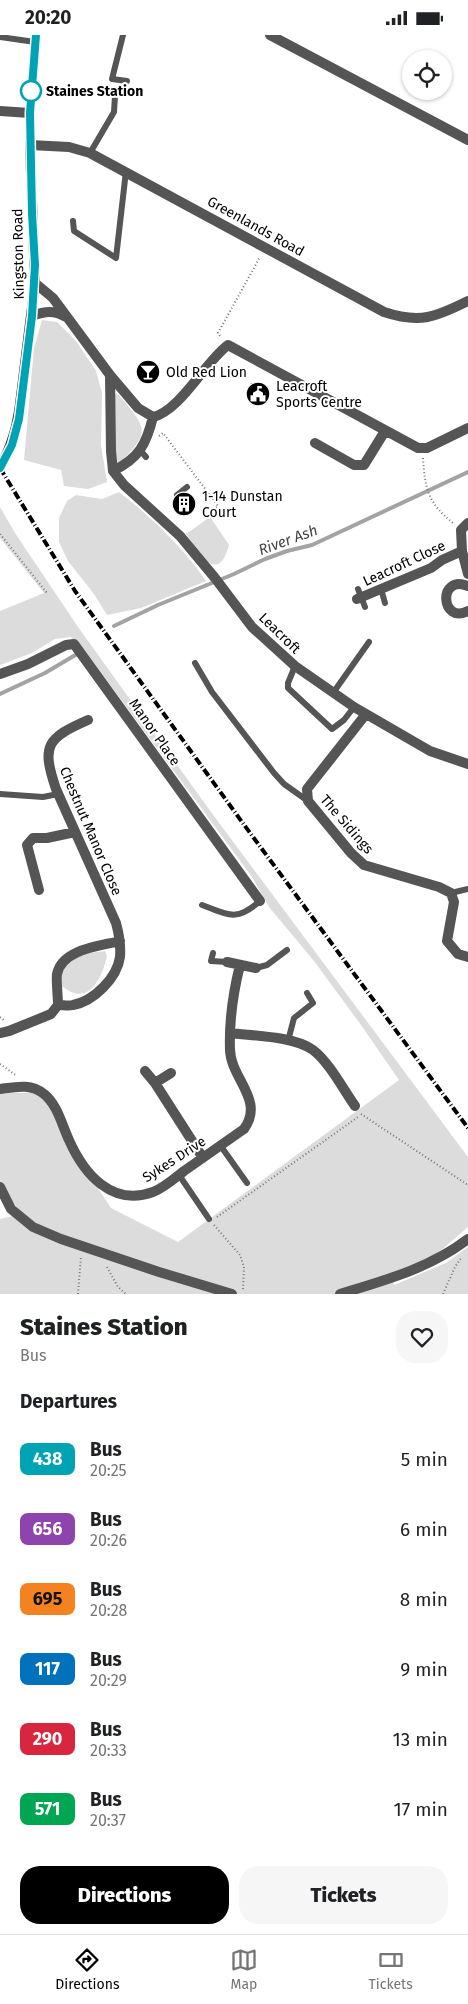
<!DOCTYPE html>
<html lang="en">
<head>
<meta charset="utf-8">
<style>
	:root { --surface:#fff; --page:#f6f6f6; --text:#202124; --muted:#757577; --line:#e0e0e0; --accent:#000 }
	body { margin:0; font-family:"Fira Sans",sans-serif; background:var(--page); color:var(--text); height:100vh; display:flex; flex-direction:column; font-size:19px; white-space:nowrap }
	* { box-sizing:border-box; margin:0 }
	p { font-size:16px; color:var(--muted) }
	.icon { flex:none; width:28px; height:28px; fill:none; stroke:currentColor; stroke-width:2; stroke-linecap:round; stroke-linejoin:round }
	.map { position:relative; height:1259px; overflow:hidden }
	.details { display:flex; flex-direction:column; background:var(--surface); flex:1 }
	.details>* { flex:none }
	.badge { padding:0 10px; border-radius:8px; font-size:18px; line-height:32px }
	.fabs { position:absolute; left:402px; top:15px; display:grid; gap:10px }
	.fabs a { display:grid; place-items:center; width:50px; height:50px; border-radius:50%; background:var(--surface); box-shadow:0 1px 4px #0004; font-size:25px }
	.map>.badge { position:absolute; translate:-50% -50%; box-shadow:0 0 0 2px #fff }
	h2 { padding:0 20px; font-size:19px; line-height:45px }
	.round { display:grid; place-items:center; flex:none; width:52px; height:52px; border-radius:20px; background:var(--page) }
	.summary { display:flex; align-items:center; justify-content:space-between; height:85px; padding:0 20px }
	h1 { font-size:24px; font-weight:800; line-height:38px }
	.action { display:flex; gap:10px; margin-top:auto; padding:10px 20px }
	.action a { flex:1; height:58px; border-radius:20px; background:var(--accent); color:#fff; font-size:20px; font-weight:800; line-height:58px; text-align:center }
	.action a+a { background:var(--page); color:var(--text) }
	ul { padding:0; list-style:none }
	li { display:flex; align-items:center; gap:15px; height:70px; padding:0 20px }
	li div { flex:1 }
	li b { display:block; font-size:19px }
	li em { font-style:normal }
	li .badge { min-width:55px; font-weight:700; text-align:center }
	.status { display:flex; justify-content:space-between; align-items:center; height:35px; padding:0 25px; background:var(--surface); direction:ltr }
	.status svg { height:14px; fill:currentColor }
	.menu { display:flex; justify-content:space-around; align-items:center; height:70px; border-top:1px solid var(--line); background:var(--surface); font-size:14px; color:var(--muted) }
	.menu a { display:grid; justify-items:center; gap:2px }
	.menu .on { color:var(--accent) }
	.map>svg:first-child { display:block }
</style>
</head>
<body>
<div class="status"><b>20:20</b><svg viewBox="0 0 49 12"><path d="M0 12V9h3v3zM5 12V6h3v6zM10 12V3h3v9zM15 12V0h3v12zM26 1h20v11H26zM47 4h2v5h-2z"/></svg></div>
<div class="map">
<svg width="468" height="1259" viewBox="0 0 468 1259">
	<rect width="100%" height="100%" fill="#fff"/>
	<path fill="#dcdcdc" d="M42 285 57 287 76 306 96 336 102 358 101 410 107 447 88 454 64 451 61 435 24 425 34 313Z
		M117 358C145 391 154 396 118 429L114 409 113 362Z
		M119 457C151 482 183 512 206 546L141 573 107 580 94 559 68 526 59 507V483L67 466 76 460 102 464Z
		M0 472 15 498 78 592 211 777 468 1122V1192L431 1224 392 1241 394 1250 446 1228 468 1212V1259H0V1184L21 1179 0 1147V1058H44L78 1123 111 1173 178 1207 399 1045 361 990 314 926 269 872 252 842 86 617 71 602 55 604 32 618 0 630V576L44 558 0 503Z
		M210 482 229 510C218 552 198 516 186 499Z
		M105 916 107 921C102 944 88 973 62 951L61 940 63 931 82 919Z"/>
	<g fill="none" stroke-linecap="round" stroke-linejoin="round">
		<path stroke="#a3a3a3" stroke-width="4" d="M114 591 158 570 234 539 265 524 287 516 312 510 468 437
			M0 659 45 638 77 619"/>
		<path stroke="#777" stroke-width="2" stroke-dasharray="1 2.5" stroke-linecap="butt" d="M220 301 218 298 260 222
			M159 401 163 398 218 471 212 476
			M423 423C425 454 428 468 453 488
			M0 499 47 558
			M0 982 5 986
			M0 1029 17 1041
			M361 1079 468 1150
			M217 1182 358 1082
			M214 1190 240 1220 244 1232 243 1255
			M107 1232 118 1252 126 1259
			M78 1259 81 1221
			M443 1259 455 1232 461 1223"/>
		<path stroke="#555" stroke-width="6" d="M123 0 112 44 127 46
			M0 2 35 7
			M90 118 114 77 115 61
			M73 186 74 196 116 223 126 136
			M140 415 146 422
			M177 460 187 452
			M358 554 365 572
			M381 554 385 568
			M195 628 212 657 274 738 284 749 308 766
			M295 631 288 648V653L332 694 344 685 354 672
			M333 658 369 607
			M0 759 43 762 58 759
			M451 858 468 854
			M202 870C229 880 236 887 260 866
			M213 918 211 926 227 927
			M256 933 267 930 287 915
			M288 1006 294 983 313 968 307 958
			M220 1110 247 1148
			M179 1140 209 1184"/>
		<path stroke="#555" stroke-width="10" d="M270 0 468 105
			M0 76 30 78
			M30 110 69 112 90 118 384 277C420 289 436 282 468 266
			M35 248 53 263 110 340 111 416 113 436 124 450 180 501 215 543 252 592 295 631 354 672 430 716 468 729
			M32 281C45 276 54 275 66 282
			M110 340 138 373 153 382C146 410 139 423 113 436
			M153 382C180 376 205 327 228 310L418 413H427L468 393
			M315 408 354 430H364L385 396
			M468 488 461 495 462 516 468 539
			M468 551C437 539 441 590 468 576
			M357 564 431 533 442 525 462 516
			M0 639 28 629 66 610 74 609 260 866
			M366 679 307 754 308 766 351 818 364 830 439 852 451 858 454 867 447 906 458 919 468 922
			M39 855 27 810 33 803H47L75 797
			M227 927 256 933
			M58 970C58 962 56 944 57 939 62 914 100 911 120 906
			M0 998 9 996 51 979 58 970C63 970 69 971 73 970 94 966 117 943 120 922 121 910 119 899 116 888L56 754C41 710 47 703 88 685
			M230 998C253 1001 294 1001 313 1015 329 1027 343 1054 355 1071
			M145 1036 155 1048 203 1123
			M155 1048 171 1038
			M0 1054C15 1052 31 1048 44 1059 57 1069 62 1090 69 1105 84 1139 112 1172 153 1157 164 1153 175 1143 184 1136 204 1122 224 1108 244 1094 265 1065 231 1044 230 1015 229 986 233 958 240 930
			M0 1152 11 1174 33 1192 61 1204 159 1237 232 1259
			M340 1259C386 1245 430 1233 468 1204"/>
		<path stroke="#222" stroke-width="10" d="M21 361 35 248 30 110V78L36 0"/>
		<path stroke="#000" stroke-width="4" stroke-dasharray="8 2.5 1 2.5" stroke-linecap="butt" d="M0 433 75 556 242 787 468 1093"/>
		<path stroke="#222" stroke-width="10" d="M0 433C13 408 18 389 21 361"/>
	</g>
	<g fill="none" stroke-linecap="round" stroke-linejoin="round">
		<g stroke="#fff" stroke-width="11">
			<path id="line" d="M0 433 12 410 19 384 32 281 35 230 32 178 30 78 36 0"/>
		</g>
		<use href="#line" stroke="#00a3b4" stroke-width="8"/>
	</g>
	<defs>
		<g id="bar-disc" transform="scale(1.25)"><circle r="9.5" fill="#000" stroke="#fff"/><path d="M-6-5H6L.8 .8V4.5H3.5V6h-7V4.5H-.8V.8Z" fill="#fff"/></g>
		<g id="civic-disc" transform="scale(1.25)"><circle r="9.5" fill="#000" stroke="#fff"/><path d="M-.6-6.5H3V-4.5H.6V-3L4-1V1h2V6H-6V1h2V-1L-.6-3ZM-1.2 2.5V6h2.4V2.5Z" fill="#fff"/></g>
		<g id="building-disc" transform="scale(1.25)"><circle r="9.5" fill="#000" stroke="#fff"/><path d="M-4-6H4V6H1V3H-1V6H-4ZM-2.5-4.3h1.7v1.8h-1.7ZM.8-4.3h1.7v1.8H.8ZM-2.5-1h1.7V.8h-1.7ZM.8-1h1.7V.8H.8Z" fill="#fff"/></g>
	</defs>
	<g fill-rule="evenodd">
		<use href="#bar-disc" x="148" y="337"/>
		<use href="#civic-disc" x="258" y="359"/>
		<use href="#building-disc" x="184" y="469"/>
	</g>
	<circle fill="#fff" stroke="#00a3b4" stroke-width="2.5" cx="31" cy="56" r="10"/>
	<g text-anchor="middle" stroke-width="4" stroke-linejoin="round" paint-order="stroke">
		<g font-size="14" font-weight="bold" fill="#000" stroke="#fff" text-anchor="start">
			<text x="46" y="61">Staines Station</text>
		</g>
		<g font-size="14" fill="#000" stroke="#fff">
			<text transform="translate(256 191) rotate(29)" y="5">Greenlands Road</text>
			<text transform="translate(18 219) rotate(-91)" y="5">Kingston Road</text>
			<text transform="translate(404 528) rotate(-25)" y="5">Leacroft Close</text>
			<text transform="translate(280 598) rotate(44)" y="5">Leacroft</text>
			<text transform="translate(155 697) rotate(55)" y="5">Manor Place</text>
			<text transform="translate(347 789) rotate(49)" y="5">The Sidings</text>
			<text transform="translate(91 796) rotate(67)" y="5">Chestnut Manor Close</text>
			<text transform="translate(174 1124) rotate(-33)" y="5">Sykes Drive</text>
		</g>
		<g font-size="14" fill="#000" stroke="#fff" text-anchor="start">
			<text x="166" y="342">Old Red Lion</text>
			<text x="276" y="356">Leacroft<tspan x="276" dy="16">Sports Centre</tspan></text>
			<text x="202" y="466">1-14 Dunstan<tspan x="202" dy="16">Court</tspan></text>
		</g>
		<g font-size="15" font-style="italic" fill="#444" stroke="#fff">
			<text transform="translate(288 505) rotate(-20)" y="5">River Ash</text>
		</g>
	</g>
</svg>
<div class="fabs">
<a><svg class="icon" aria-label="locate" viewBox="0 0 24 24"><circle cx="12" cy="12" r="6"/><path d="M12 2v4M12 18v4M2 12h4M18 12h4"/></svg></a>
</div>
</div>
<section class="details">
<div class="summary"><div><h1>Staines Station</h1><p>Bus</p></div><a class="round"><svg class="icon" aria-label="heart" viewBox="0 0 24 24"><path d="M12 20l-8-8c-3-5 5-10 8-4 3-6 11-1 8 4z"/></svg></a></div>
<h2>Departures</h2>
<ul>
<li><span class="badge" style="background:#00a3b4;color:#fff">438</span><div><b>Bus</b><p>20:25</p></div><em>5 min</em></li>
<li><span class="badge" style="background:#8e44ad;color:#fff">656</span><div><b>Bus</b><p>20:26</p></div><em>6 min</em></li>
<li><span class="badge" style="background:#f58220;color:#111">695</span><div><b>Bus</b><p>20:28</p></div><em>8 min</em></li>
<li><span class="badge" style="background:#0072bc;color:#fff">117</span><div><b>Bus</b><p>20:29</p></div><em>9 min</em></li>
<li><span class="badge" style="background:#d7263d;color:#fff">290</span><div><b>Bus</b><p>20:33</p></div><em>13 min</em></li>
<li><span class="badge" style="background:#00a651;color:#fff">571</span><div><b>Bus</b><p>20:37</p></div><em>17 min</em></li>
</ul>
<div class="action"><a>Directions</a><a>Tickets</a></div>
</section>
<nav class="menu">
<a class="on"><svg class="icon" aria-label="directions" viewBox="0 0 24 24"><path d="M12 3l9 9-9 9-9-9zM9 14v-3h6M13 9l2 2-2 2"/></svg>Directions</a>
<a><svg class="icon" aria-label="map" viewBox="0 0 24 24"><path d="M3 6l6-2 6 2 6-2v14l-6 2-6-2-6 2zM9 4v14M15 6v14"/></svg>Map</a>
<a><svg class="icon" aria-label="tickets" viewBox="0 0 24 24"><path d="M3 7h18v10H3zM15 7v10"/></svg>Tickets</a>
</nav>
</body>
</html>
